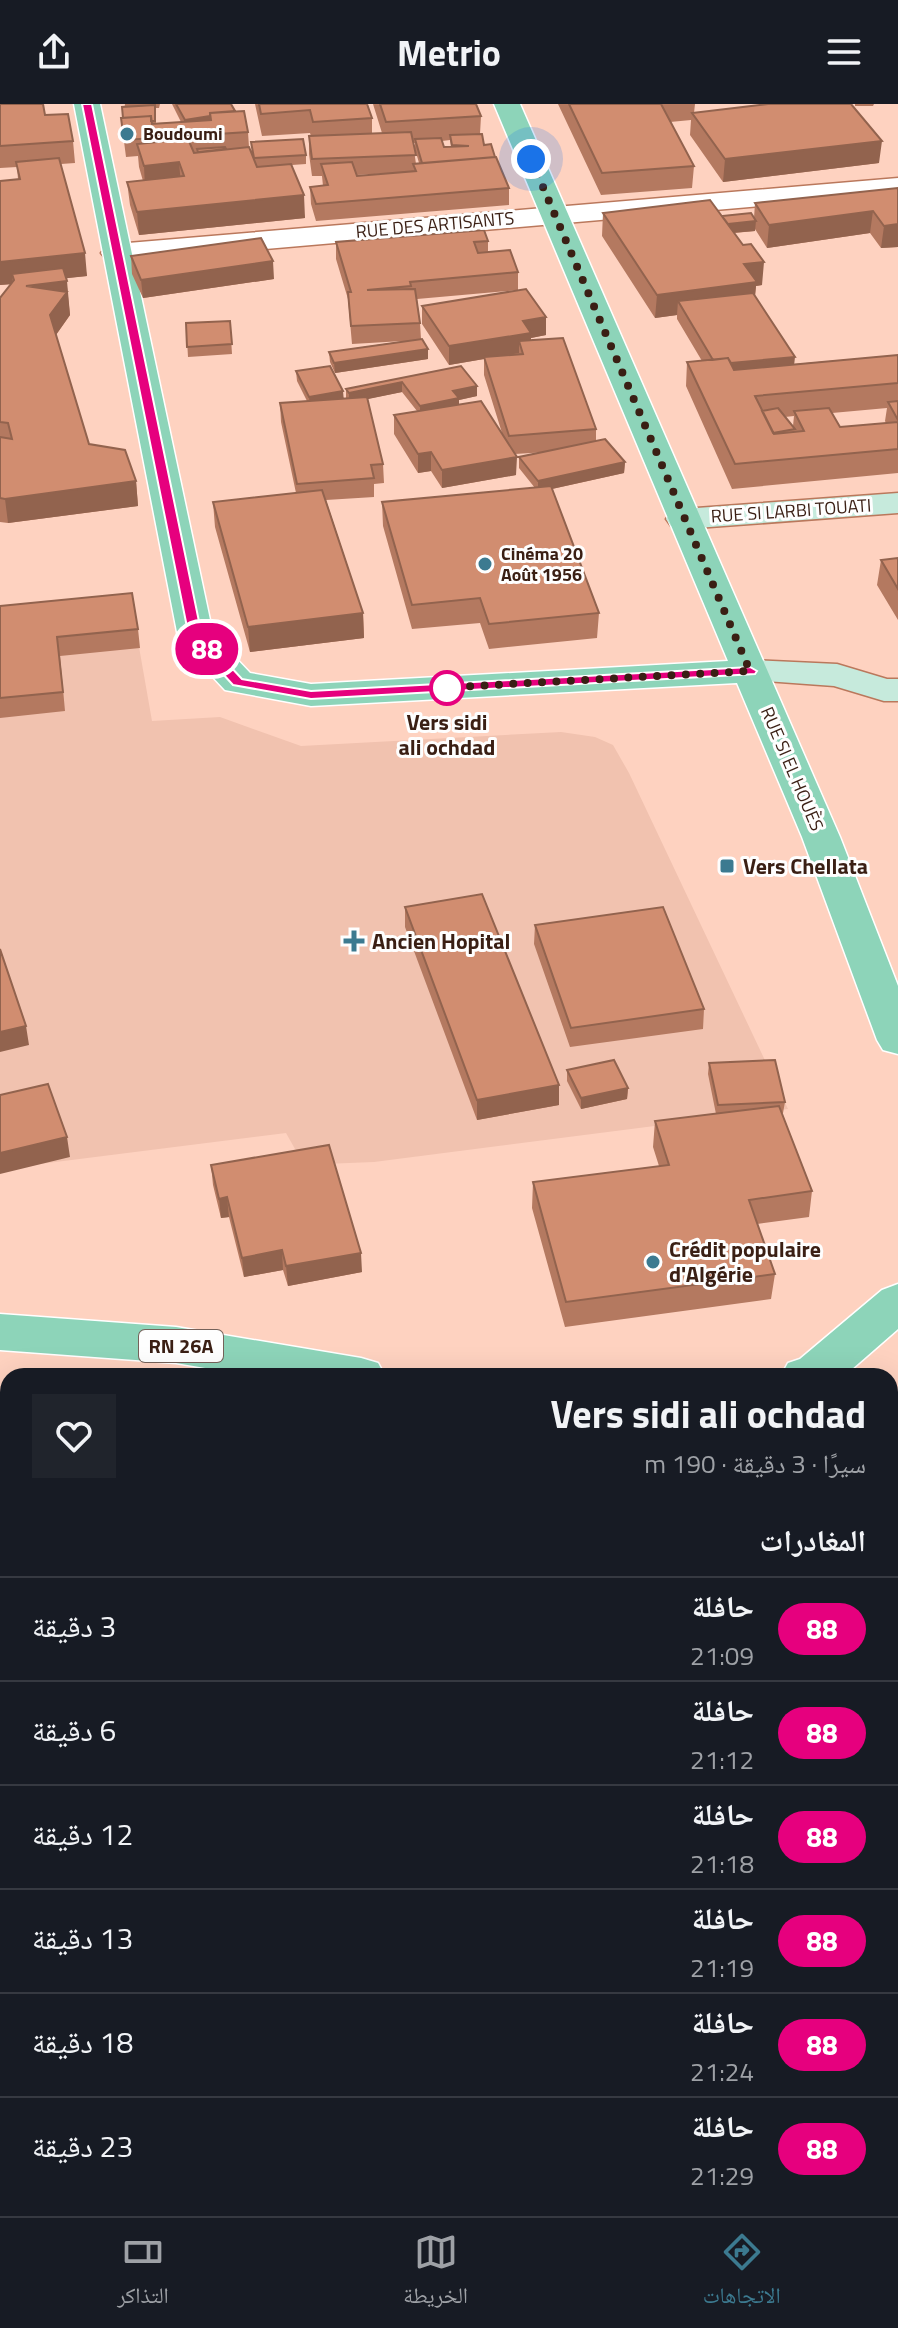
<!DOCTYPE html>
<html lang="ar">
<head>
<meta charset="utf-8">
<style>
	:root { --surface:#171b24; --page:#20242c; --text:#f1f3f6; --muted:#9ea1a6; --line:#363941; --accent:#3c7a90 }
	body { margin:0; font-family:"Titillium Web","Noto Naskh Arabic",sans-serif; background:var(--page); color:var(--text); direction:rtl; height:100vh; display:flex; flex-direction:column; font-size:30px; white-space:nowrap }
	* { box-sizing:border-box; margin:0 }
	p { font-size:26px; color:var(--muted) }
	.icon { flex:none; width:44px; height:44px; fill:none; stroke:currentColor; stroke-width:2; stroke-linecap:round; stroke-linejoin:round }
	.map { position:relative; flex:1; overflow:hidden; direction:ltr }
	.side { position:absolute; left:0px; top:1264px; width:898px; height:848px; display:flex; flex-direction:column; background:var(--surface); border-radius:24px 24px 0 0; box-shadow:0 8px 32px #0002; direction:rtl }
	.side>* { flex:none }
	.badge { padding:0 16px; border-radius:26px; font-size:28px; line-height:52px }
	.you { position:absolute; width:40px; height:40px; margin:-20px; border:6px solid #fff; border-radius:50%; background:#1a73e8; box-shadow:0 0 0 12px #1a73e833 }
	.map>.badge { position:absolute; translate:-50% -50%; box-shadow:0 0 0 4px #fff }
	h2 { padding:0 32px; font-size:30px; line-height:72px }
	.round { display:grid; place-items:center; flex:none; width:84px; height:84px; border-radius:0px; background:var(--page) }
	.overview { display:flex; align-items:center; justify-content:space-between; height:136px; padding:0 32px }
	h1 { font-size:38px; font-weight:700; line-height:60px }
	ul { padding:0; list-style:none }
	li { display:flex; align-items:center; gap:24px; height:104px; padding:0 32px; border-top:2px solid var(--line) }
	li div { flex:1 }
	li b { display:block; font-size:30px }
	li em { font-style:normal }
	li .badge { min-width:88px; font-weight:700; text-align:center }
	header { display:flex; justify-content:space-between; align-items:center; height:104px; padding:0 32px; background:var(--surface); font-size:36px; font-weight:700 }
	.tabs { display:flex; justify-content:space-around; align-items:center; height:112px; border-top:2px solid var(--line); background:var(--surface); font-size:22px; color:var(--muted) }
	.tabs a { display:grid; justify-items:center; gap:4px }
	.tabs .on { color:var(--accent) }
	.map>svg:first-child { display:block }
</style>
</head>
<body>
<header><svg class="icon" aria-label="menu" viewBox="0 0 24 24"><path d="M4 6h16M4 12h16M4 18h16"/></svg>Metrio<svg class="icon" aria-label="share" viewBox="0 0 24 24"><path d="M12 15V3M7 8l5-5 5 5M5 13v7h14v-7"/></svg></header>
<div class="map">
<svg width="898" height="2112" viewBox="0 0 898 2112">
	<rect width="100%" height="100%" fill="#fed2c0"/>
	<path fill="#f1c2af" d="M132 503 152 617 220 613 301 642 561 628 595 633 613 641 629 669 788 1005 374 1058 324 1060 295 1045 286 1029 0 1065V515Z"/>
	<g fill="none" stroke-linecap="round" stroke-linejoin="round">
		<g stroke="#ba785c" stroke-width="3">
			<path id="street" d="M898 74V90L116 158 106 155 101 149 106 143 116 140Z
				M890 1667 898 1670V1750L890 1747Z
				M0 1874 8 1877V1931L0 1928Z
				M260 2104H328L332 2112H264Z
				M445 2104H507L503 2112H441Z"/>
		</g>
		<g stroke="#ba785c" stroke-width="3">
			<path id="secondary" d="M898 389V409L683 425 671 422 666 415 671 408 683 405Z
				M750 556 837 560 887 575H898V597H884L834 582 737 575 732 567 737 559Z"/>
		</g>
		<g stroke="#fff" stroke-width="3">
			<path id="primary" d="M74 0H100L213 530 250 569 311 580 728 557 494 0H520L840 733 898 882V950L883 946 877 936 802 733 737 579 311 602 225 586 183 541 178 533Z
				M898 1180V1225L844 1272H781L788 1259 800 1255 882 1186Z
				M0 1210 176 1223 361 1254 378 1259 385 1272H252L176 1259 0 1246Z"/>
		</g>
		<use href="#street" fill="#fff" fill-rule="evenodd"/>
		<use href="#secondary" fill="#c6eadc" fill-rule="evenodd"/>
		<use href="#primary" fill="#8dd4b9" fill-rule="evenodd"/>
	</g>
	<path fill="#b47960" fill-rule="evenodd" d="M0 0 45 11 73 37 75 59 61 60 87 172 66 174 70 211 56 231 89 340 136 377 138 402 8 419 0 418V194L11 180 0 181 18 75 17 63 0 64Z
		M125 0H160L159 4H155L156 19 181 18 172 0H231L248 28 249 43 253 52 251 38 306 51V60L292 61 305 114 139 131 130 101 127 78 143 77 139 63 138 52 126 53 121 14H123Z
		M255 0H314L372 14V30L382 29 373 0H476L481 12 480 30 484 41 495 53 509 84V101L316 117 311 100 310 83 323 82 322 72H312L309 50V32H311L310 29 262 32ZM450 36 451 43H444L442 37ZM413 39H415V45L419 59 416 60ZM393 69 357 72 356 71Z
		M558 0H695L694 9 879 59 723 78 690 31 691 16 670 18 694 62 692 84 601 91Z
		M855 0H874L873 2H855Z
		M898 84V143L881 144 870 129 767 144 755 125V127L734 129 762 181 756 182 755 192 794 260 898 251V369L732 385 686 282 687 258 702 257 677 215V211L655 214 602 132 603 109 754 114 755 99ZM887 304 885 317 886 319 840 323 832 309ZM794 312 793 322 785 313Z
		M488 137V148L518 168V186L417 195 420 219 421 235 428 245V255L335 269 330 258 329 248 403 237 352 240 348 195 336 155V138Z
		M131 152 274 175 143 194 132 170Z
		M422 202 546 213V231L531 234V236L596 325V337L625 358 624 369 552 385 599 509 597 534 489 545 480 519 412 525 383 422 382 398 535 384 519 364V353L547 348 515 350 516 371 442 384 431 367 418 369 394 330V311L417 307 402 288 367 295 383 360 384 379 374 380V393L326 396 363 509 364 534 250 548 215 423 213 398 296 389 281 318 280 299 307 297 297 277 296 267 344 294H346V285L461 262 477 292 459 296V300L502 329 484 271V255L449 261 422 220Z
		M230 217 232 250 188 253 186 219Z
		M898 454V516L877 481 881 456Z
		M0 502 138 525 140 544 60 552 65 607 0 614Z
		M405 803 559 1001 477 1016 405 823Z
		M535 821 704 905 703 925 570 943 534 840Z
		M709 959 785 998 783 1009H782L812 1087 809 1113 757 1120 775 1170 771 1195 565 1223 532 1104 533 1078 659 1062 653 1043 655 1017 716 1010 708 970Z
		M567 966 628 984 627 995 581 1005 567 977Z
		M211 1061 362 1168 288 1182 283 1166 244 1173 229 1113 221 1114 213 1081Z
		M0 1558 8 1562V1704L0 1699Z
		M708 2104H890L898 2112H710Z"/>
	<path fill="#92634e" d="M210 12V22L186 25 185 16Z
		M882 37 879 59 723 78 725 55Z
		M179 58 181 81 145 84 144 62Z
		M304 91 305 114 139 131 137 108Z
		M873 107 870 129 767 144 769 121Z
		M756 117 755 127 719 130 720 121Z
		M898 120V143L881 144 884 122Z
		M85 149 87 172 14 180 12 170 13 180 0 181V158Z
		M273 157 274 175 143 194 141 176Z
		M764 158 762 181 756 182 754 201 678 197 677 211 655 214 657 191 744 160Z
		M67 177 70 211 53 235 26 182Z
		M546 213V231L531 234 530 247 519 237V249L449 261V242L523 217Z
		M428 245V255L335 269 334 259Z
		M795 253 793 271 715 279 717 261Z
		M402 278V288L349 299V289Z
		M477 282V292L459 296V304L420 312V302L453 287Z
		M343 287 344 298 310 303 309 293Z
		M431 348V367L418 369V350Z
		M517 353 516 371 442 384V366Z
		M625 358 624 369 538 388V377Z
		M136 377 138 402 8 419 5 395Z
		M363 509 364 534 250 548 248 523Z
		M26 922 29 941 0 948V928Z
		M559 981V1001L477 1016V996Z
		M628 984 627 995 581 1005V994Z
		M67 1033 70 1053 0 1070V1049Z
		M227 1093 229 1113 221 1114 219 1095Z
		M282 1146 283 1166 244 1173 242 1154Z
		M361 1149 362 1168 288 1182 286 1162Z
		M8 2060V2098L0 2112V2076Z"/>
	<path fill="#d18d70" stroke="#92634e" stroke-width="2" d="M0 0H43L45 11 68 10 73 37 0 42Z
		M176 0H231L235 7 210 9V12L185 16Z
		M259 0H367L372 14 313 18 310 6 261 10Z
		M380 0H476L481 12 386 18Z
		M569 0H661L694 62 602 69Z
		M768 0H851L882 37 725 55 692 9Z
		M155 1V17H151V12L123 14 122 3Z
		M244 7 248 28 124 36 121 14 151 12 152 20 211 16 210 9Z
		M411 28 416 51 312 55 309 32Z
		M482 30 484 41 491 40 495 53 422 59 415 35 441 34 444 43 469 42 452 41 450 31Z
		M188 35 194 49 249 43 257 63 291 60 304 91 137 108 127 78 184 72 179 58 144 62 137 40Z
		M303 35 306 51 254 54 251 38Z
		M225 43 226 45 198 48 197 45Z
		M496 53 509 84 316 100 310 83 328 81 321 60 352 58 357 72 416 67 413 60Z
		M59 54 85 149 0 158V77L20 75 16 58Z
		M898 84V120L884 122 873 107 769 121 755 99Z
		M710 96 743 141 751 140 764 158 744 160 757 178 657 191 603 109Z
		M751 109 756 117 728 120 722 112Z
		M484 126 488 137 474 138 478 149 510 146 518 168 410 178 411 182 367 186 415 185 420 219 351 222 348 188H351L336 138Z
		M261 134 273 157 141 176 131 152Z
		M63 164 67 177 26 182 67 188 50 211 89 340 125 346 136 377 5 395 0 394V333L12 335 8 319 0 318V194L14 176 12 170Z
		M526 185 546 213 523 217 531 229 449 242 422 202Z
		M753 189 795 253 731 259 728 254 713 256 678 197Z
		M230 217 232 240 187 243 186 219Z
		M563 234 596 325 509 332 484 253 523 250 519 237Z
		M422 235 428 245 334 259 329 248Z
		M898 251V279L755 292 774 330 804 327 794 307 829 304 840 323 898 318V345L735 360 687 258 728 254 734 266Z
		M330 262 343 287 309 293 296 267Z
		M461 262 477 282 453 287 459 294 420 302 402 278 349 289 346 285Z
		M367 293 383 360 371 361 374 374 297 380 280 299Z
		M481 297 517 353 442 366 431 348 418 350 394 311Z
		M898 297V316L888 298Z
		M778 304 795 325 773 329 762 307Z
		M605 335 625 358 538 377 519 353Z
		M551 382 599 509 489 520 480 494 412 501 382 398Z
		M322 386 363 509 248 523 213 398Z
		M898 454V485L881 456Z
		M132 489 138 525 57 533 63 588 0 594V502Z
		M482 790 559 981 477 996 405 803Z
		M663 803 704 905 571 924 535 821Z
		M0 845 26 922 0 928Z
		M614 956 628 984 581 994 567 966Z
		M775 956 785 998 718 1001 709 959Z
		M48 980 67 1033 0 1049V991Z
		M779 1002 812 1087 749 1096 775 1170 566 1198 533 1078 669 1061 655 1017Z
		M329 1041 361 1149 286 1162 282 1146 242 1154 227 1093 219 1095 211 1061Z
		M0 1558 8 1562V1684L0 1679Z
		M890 1998 898 2021V2112H721L719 2104H890Z
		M0 2030 8 2033V2060L0 2076Z"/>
	<path fill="#e6007e" stroke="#fff" stroke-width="2" d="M82 0H92L202 532 242 575 311 587 750 563 757 567 755 570 311 595 233 581 189 533Z"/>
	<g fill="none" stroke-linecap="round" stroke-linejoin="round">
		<path stroke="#3a1f14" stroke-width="8" stroke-dasharray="0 14.4" d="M447 584H437L750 567 531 55"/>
	</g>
	<g fill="#3c7a90" stroke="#fefefe" stroke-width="3">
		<circle cx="127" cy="30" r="8"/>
		<circle cx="485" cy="460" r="8"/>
		<rect x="719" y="754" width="16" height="16" rx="4"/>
		<path d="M350 825h8v8h8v8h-8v8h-8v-8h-8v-8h8z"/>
		<circle cx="653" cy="1158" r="8"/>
	</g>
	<circle fill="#fff" stroke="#e6007e" stroke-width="4" cx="447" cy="584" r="16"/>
	<g text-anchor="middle" stroke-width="6" stroke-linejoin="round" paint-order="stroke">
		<g font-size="18" font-weight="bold" fill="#3a1f14" stroke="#fefefe" text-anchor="start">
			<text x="143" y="36">Boudoumi</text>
			<text x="501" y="456">Cinéma 20<tspan x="501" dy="21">Août 1956</tspan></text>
		</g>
		<g font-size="18" fill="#3a1f14" stroke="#fefefe">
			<text transform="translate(435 121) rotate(-5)" y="6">RUE DES ARTISANTS</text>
			<text transform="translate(791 407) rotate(-4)" y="6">RUE SI LARBI TOUATI</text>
			<text transform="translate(792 665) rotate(67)" y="6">RUE SI EL HOUÈS</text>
		</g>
		<rect fill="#fefefe" stroke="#75625a" stroke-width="2" x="139" y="1226" width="84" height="32" rx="6"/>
		<g font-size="20" font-weight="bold" fill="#3a1f14">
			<text x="181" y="1249">RN 26A</text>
		</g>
		<g font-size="22" font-weight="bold" fill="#3a1f14" stroke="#fefefe">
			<text x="447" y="626">Vers sidi<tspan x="447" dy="25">ali ochdad</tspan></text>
		</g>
		<g font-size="22" font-weight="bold" fill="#3a1f14" stroke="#fefefe" text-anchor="start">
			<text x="743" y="770">Vers Chellata</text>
			<text x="372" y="845">Ancien Hopital</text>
			<text x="669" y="1153">Crédit populaire<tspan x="669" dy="25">d'Algérie</tspan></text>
		</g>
	</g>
</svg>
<div class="you" style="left:531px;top:55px"></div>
<b class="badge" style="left:207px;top:545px;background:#e6007e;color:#fff">88</b>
<section class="side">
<div class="overview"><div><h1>Vers sidi ali ochdad</h1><p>سيرًا · 3 دقيقة · 190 m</p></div><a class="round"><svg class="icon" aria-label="heart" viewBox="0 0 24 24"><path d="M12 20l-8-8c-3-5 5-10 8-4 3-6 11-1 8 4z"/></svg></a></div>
<h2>المغادرات</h2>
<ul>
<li><span class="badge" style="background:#e6007e;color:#fff">88</span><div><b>حافلة</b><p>21:09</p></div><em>3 دقيقة</em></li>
<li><span class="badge" style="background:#e6007e;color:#fff">88</span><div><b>حافلة</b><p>21:12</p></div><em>6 دقيقة</em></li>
<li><span class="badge" style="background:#e6007e;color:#fff">88</span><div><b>حافلة</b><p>21:18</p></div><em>12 دقيقة</em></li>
<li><span class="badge" style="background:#e6007e;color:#fff">88</span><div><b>حافلة</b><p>21:19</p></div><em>13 دقيقة</em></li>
<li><span class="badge" style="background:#e6007e;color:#fff">88</span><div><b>حافلة</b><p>21:24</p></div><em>18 دقيقة</em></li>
<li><span class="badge" style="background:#e6007e;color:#fff">88</span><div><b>حافلة</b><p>21:29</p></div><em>23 دقيقة</em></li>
</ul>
</section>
</div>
<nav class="tabs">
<a class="on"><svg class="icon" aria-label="directions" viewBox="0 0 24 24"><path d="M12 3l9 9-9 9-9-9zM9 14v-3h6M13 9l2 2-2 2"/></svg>الاتجاهات</a>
<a><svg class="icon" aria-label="map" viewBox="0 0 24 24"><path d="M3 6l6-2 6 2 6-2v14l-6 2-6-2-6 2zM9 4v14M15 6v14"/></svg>الخريطة</a>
<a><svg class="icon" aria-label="tickets" viewBox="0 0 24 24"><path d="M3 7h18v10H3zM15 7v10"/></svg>التذاكر</a>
</nav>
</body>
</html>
